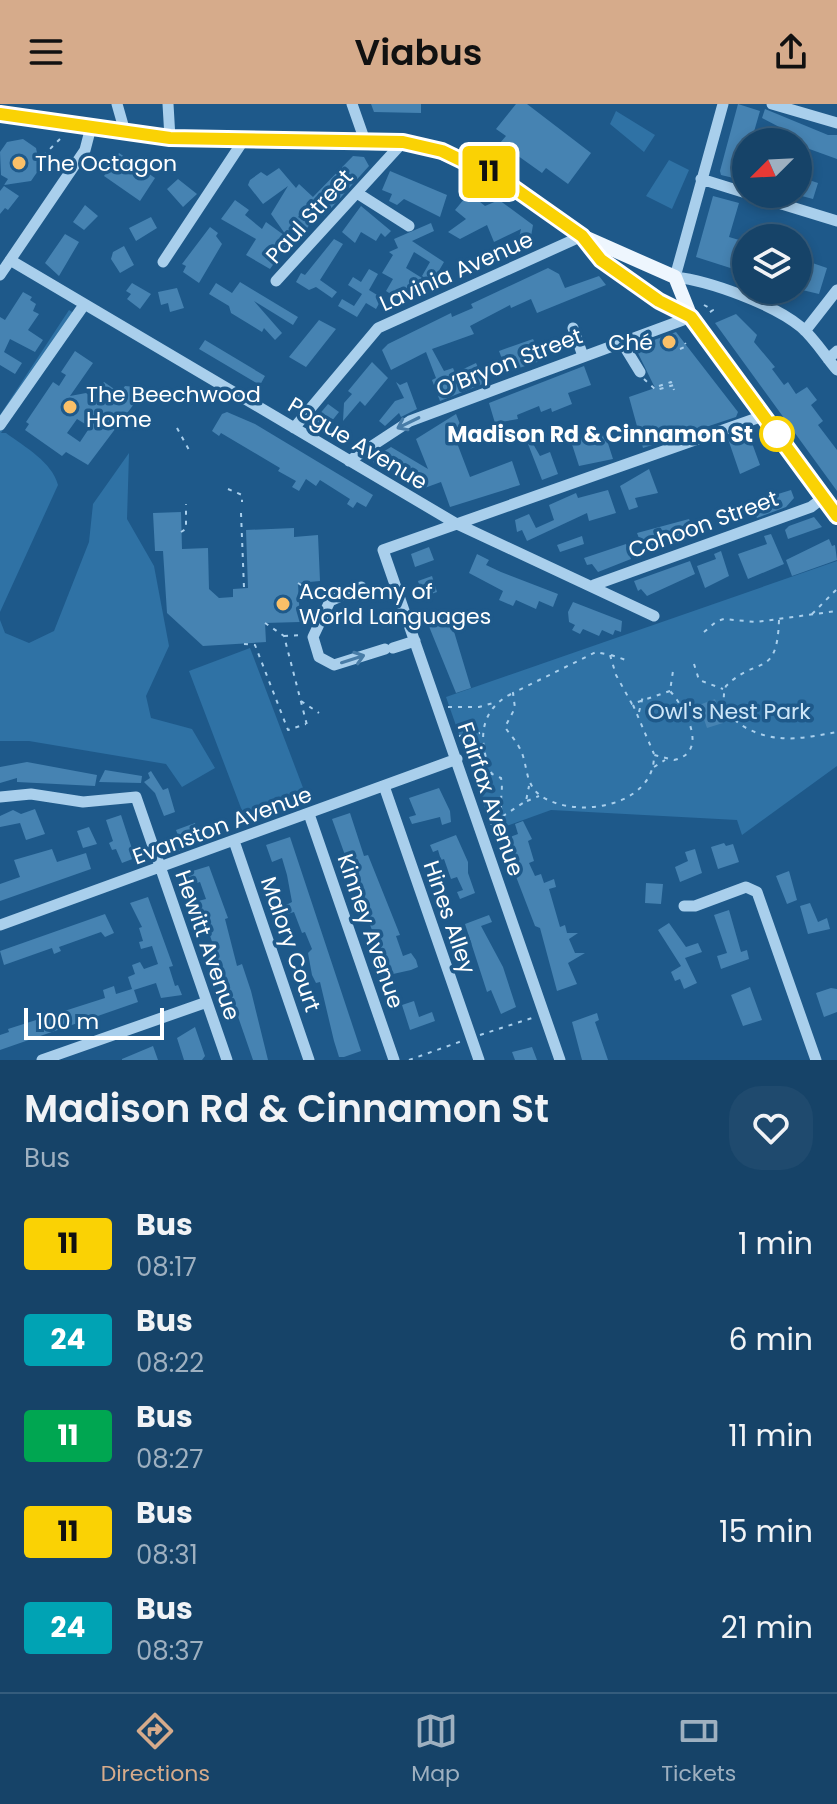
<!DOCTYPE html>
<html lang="en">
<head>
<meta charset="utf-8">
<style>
	:root { --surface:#164368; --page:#1f4a6e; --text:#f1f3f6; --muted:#9eb0c0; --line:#355c7c; --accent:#d6ab8b }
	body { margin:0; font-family:Poppins,sans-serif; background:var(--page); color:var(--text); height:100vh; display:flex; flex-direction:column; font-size:30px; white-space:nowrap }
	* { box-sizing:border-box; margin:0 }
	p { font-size:26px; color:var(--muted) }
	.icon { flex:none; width:44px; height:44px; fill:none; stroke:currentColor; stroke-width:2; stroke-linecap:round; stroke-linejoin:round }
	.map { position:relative; height:956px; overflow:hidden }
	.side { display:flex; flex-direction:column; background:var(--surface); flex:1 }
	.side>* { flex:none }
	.badge { padding:0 16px; border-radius:6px; font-size:28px; line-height:52px }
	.needle { width:52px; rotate:246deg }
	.controls { position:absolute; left:732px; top:24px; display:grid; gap:16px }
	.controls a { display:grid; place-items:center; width:80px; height:80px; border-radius:50%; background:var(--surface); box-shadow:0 4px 12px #0003,0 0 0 2px var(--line); font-size:40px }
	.scale { position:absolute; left:24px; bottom:20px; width:140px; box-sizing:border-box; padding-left:8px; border:4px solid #fff; border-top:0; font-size:22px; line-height:28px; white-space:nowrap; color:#fff; -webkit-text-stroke:6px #1e598a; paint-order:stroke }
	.map>.badge { position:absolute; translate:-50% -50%; box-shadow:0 0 0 4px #fff }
	.round { display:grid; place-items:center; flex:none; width:84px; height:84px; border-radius:32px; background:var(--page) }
	.overview { display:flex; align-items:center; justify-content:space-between; height:136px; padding:0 24px }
	h1 { font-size:38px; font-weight:600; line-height:60px }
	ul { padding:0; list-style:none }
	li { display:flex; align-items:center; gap:24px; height:96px; padding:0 24px }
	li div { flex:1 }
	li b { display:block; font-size:30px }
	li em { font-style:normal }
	li .badge { min-width:88px; font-weight:700; text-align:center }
	header { display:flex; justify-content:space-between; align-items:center; height:104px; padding:0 24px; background:var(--accent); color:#111; font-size:36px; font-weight:600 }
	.dock { display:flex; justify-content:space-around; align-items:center; height:112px; border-top:2px solid var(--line); background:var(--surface); font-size:22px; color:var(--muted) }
	.dock a { display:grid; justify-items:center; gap:4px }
	.dock .selected { color:var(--accent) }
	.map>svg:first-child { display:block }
</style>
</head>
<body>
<header><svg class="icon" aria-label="menu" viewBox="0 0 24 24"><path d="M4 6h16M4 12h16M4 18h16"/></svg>Viabus<svg class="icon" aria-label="share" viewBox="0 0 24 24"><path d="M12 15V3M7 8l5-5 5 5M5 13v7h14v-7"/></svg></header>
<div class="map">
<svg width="837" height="956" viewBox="0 0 837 956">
	<rect width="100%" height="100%" fill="#1e598a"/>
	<path fill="#2f72a5" d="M616 7 655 31 644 48 610 20Z
		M669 56 689 66 672 105 646 92Z
		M69 206 80 213 1 329H6C25 343 52 358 58 381L0 508V311Z
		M129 349 127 415 154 462 169 542 146 592 151 614 192 625 215 664 182 683 166 660 29 637H0V516L5 529 29 539 54 527 89 438 93 400Z
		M837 457V662L742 731 737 716 551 706 493 727 446 593Z
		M250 544 305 689 244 712 189 567Z"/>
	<path fill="#4683b2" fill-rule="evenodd" d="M371 0H421V9L374 8Z
		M516 0H527L591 49 568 80 546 64 542 69 500 39 506 32 496 25Z
		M738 0 760 7 751 38H746V77L721 71 720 67Z
		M765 5 828 31H837V55L790 38 792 33 784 31 785 26 762 14Z
		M23 35 36 44 40 64 31 77 4 81 8 75 1 71 0 48 7 38Z
		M119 49 155 74 140 97 104 72Z
		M353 52 364 53 369 62 324 112 309 100 298 113 310 120 294 142 290 137 270 165 246 151 256 135 221 115 235 96 249 106 245 111 262 125 266 118 288 134 271 110 288 82 263 100 248 81 250 76 261 68 267 72 279 64 296 84 299 80 313 93Z
		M390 67 447 91 440 113 404 95 397 101 389 97 392 90 382 86Z
		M798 67 810 71 809 76 818 79 813 95 798 91Z
		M178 75 197 90 183 103 167 85Z
		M4 82 19 92 8 106 5 104 0 110V87Z
		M469 89 485 102 499 96 533 121 529 144 517 142 521 125 494 138 487 121 460 135 448 128 466 115 455 106Z
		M713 92 739 99 729 133 746 138V169L696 153Z
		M85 101 98 112 84 126 73 118Z
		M361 102 391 127 385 133 381 129 376 137 361 128 355 139 342 128Z
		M151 113 157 124 136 137 129 124Z
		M431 119 434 127 412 137 444 158 437 170 440 173 436 181 422 172 430 158 414 148 406 164 422 174 413 185 407 184 397 194 386 187 393 175 382 169 393 151 389 148 398 144 394 135Z
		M210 123 218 129 216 132 222 140 199 179 183 168 186 162 182 160Z
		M65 130 79 138 59 172 45 159Z
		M334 135 343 140 320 176 337 188 332 194 316 183 309 186 296 178 301 169 305 171Z
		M124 142 134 161 120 169 111 155 113 148Z
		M798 154 827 164 819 190 798 185Z
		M548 164 559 170 565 184 599 172 606 181 537 209 531 195 511 204 510 201 470 222 474 230 432 245 444 267 453 264 455 269 476 259 485 279 440 297 432 276 436 274 426 248 391 266 382 246 388 240 451 209 452 213 473 204 471 200Z
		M369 165 378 170 369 186 382 194 376 205 366 199 357 213 338 202 342 195 354 202 362 190 348 181 353 173 361 178Z
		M240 178 298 213 293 221 254 197 282 229 275 236 264 224 262 228 231 209 229 202 209 190 216 179 232 189Z
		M132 179 151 190 140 205 127 195 131 190 126 187Z
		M177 184 184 204 170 208 168 199 161 201 158 188Z
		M23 188 32 193 30 196 36 200 33 207 39 210 28 226 43 236 35 248 10 235 4 248 22 259 15 270 0 261V213L5 216Z
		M736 210 757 231 754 238 775 263 772 265 784 281 788 278 796 290 807 283 817 296 811 301 823 317 818 321 837 346V387L715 219Z
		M319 216 336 225 306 263 289 253Z
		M676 228 738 308 736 313 643 344 629 293 655 284 635 243Z
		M533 235 543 256 507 268 499 247Z
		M205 236 265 272 260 281 199 245Z
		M75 247 93 259 70 292 86 289 93 294 104 278 120 289 125 282 136 283 140 292 88 361 66 348 62 352 25 326 29 320 26 318 53 278 59 282 66 271 61 268ZM77 315 90 323 80 338 67 329Z
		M372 258 388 274 365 302 360 297 343 317 344 299 352 290 348 287Z
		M584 262 591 281 568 289 572 300 552 308 551 304 541 308 539 302 517 311 518 315 495 319 489 299Z
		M396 278 400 281 407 278 417 305 401 313 399 309 385 322 379 317 395 297 404 294Z
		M328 300 339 308 323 328 312 319Z
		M227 308 255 320 373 391 366 403 357 398 353 404 347 400 350 395 320 376 316 382 306 375 299 387 292 383 296 377 278 367 280 364 221 329 219 332 212 327 222 310Z
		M456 310 466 335 457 339 470 373 512 357 520 381 450 403 441 378 419 386 373 358 378 351 391 343 428 365 416 335Z
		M577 328 579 334 605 330 613 355 579 362 569 331Z
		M748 328 760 361 740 370 728 335Z
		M532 338 540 352 550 348 558 370 542 376 528 340Z
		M649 365 658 389 635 394 638 403 629 406 620 382Z
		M608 386 616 409 589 417 587 409 527 437 522 426 517 428 515 416 529 410 536 424 554 416 549 401 576 389 578 394Z
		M791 386 794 394 786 403 757 414 754 407 768 402 765 394Z
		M181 408 182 445 208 444 209 485 219 494 233 493V485L248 484 246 426 294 424V433L318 431 320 477 298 479 300 518 265 519 266 538 203 542 167 509 163 447H155L153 409Z
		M814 413 822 423 788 435 785 426 789 422Z
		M689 415 695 430 645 450 637 429Z
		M771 430 784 460 748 475 738 450 767 440 764 432Z
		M582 432 584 440 560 448 557 441Z
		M829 435 832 442 835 441 837 456 792 472 786 456Z
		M626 440 631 455 598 468 592 460 587 461 584 454Z
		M429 443 434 456 415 463 411 450Z
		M721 447 729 472 705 484 697 462 716 455 714 450Z
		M477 450 489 456 486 461 501 468 558 490 553 503 539 497 536 505 516 496 513 502 499 496 503 487 469 469Z
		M690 457 695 470 647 492 641 485 638 487 634 477Z
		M432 472 437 488 423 493 418 477Z
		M573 498 622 517 621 528 615 526 613 531 602 526 599 532 583 525 580 530 572 526 575 521 569 518 568 508Z
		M449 511 471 584 456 589 428 520Z
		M715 595 723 619 707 624 699 601Z
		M27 658 97 671 95 682 17 678V674L0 679V663Z
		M105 666 142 672 141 679 99 678Z
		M151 667 163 686 168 684 175 708 164 712 155 689 144 678 150 674 148 669Z
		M439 684 450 707 451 718 442 721 440 713 412 720 409 713 416 711 409 694Z
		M35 705 45 730 26 736 20 719 0 723V712L13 706 21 710Z
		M350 709 364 752 368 751 400 831 396 832 403 852 411 849 416 856 418 863 411 866 393 870 385 853 382 854 332 715Z
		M121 711 135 754 122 759 116 745 112 746 109 739 113 737 106 716Z
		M523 717 532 735 528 737 534 757 529 759 535 772 541 770 544 779 554 775 556 783 549 785 560 823 565 821 567 829H578L569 835 575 849H585L568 859 577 880 557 887 540 824 535 822 502 736 518 730 515 720Z
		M195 719 197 727 191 729 195 741 170 750 166 739 179 734 176 726Z
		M89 723 97 740 83 744 77 727Z
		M456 731 468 758V769L475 789 460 795 457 788 463 786 457 773 451 775 444 755 441 756 438 746 433 748 430 741Z
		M290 733 361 947 344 953H339L334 937 320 878 316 879 312 871 308 849 312 845 305 828 302 829 294 808 284 811 282 803 292 798 287 771 282 754 272 758 266 741Z
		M724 739 726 742 733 740 739 758 718 765 711 743Z
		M52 745 57 758 86 749 91 765 0 797V780L20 773 14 756Z
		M695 745 702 769 680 778 675 763 688 757 685 748Z
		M209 762 228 814 225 815 237 862 242 860 251 887 268 956H253L198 797 206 795 200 778 190 781 186 769Z
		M789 767 797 796 787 800 776 772Z
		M646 779 663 780 661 800 645 799Z
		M148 793 173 862 169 863 175 882 178 881 182 891 161 894 156 879 134 886 138 898 0 946V931L9 928 8 925 105 894 103 886 114 882 116 890 132 885 128 873 135 870 132 861 140 858 144 865 158 860 152 842 141 845 139 838 143 837 139 824 142 823 130 799Z
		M810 799 818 818 827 814 830 825 808 830 800 802Z
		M729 806 741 848 747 846 749 855 721 865 717 852 727 849 714 811Z
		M105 810 114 829 105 833 101 828 59 843 61 847 54 850 52 844 4 861 0 847Z
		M489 811 492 818 481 822 503 863 516 903 501 910 491 886 487 888 465 820Z
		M669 819 686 843 698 839 702 848 685 854 697 879 684 885 680 875 675 877 671 868 681 862 658 826Z
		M750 883 762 916 743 922 731 891Z
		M831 884 837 885V908L824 913 816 889Z
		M414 897 419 913 432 908 435 917 410 926 402 901Z
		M597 909 599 916 595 918 608 956H582L572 918Z
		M195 923 205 952 202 956H184L177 934Z
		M153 942 158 956H122V955Z
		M532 943 537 956H515L512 948Z"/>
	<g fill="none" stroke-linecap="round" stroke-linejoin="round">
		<path stroke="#a9cfec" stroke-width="2" stroke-dasharray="4 6" stroke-linecap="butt" d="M60 35 43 52 61 65
			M704 201 713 206 706 211
			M680 245 687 242 685 239
			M644 275 656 286 674 281
			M177 324 189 346
			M228 385 242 391V398
			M241 409 244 484
			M181 428 186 425V400
			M298 479 321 493
			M812 510 837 485
			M779 516C777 576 757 551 726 582 714 614 754 632 780 634 798 636 819 631 837 628
			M265 519 284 532 308 625
			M704 528 717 517 724 515 756 518 837 507
			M284 532 304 531
			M244 540 255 541 288 626 306 620
			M611 551 626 556
			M694 560 699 576 723 585
			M670 587 632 600 616 571 610 551 596 548 513 589 515 604 505 623C509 630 515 635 519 643 529 660 523 679 541 692 577 716 655 702 654 651L674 656C710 648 685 604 670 587L673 567
			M511 590C478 607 478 639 492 670L501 674C504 687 498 699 503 712L526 697 529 682
			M301 597 319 609
			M633 601 654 650
			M448 603H479L493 599
			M639 608 643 592
			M459 632 480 629
			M654 663 665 656
			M475 678 491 671
			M527 697 539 692
			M483 698 500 694
			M491 721 502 713
			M480 931 535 913
			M409 956 462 937"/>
		<path stroke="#a9cfec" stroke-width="11" d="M117 0 125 28
			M168 0 170 34
			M352 0 365 37
			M723 0 675 173C710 177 773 200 801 223 815 235 825 252 837 266
			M772 0 837 19
			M701 75 746 89
			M357 89 409 122
			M749 90 837 117
			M10 156 455 419 654 512
			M163 158 243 37
			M0 171 85 46 91 23
			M276 177 403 38
			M573 224 583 252
			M805 227 837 186
			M621 237 640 268
			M828 255 837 247
			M0 321 84 201
			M294 324 378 224 582 132
			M349 357 410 317 691 213
			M594 481 811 403 823 394
			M361 483 330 497 313 533 319 553 334 561 385 545
			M393 544 415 537
			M384 682 479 956
			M0 693 31 690 83 698 136 693 227 956
			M309 710 394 956
			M234 737 309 956
			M684 802H695L746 783 757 788 816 956
			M0 821 457 655
			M42 956 207 898
			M560 956 383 446 763 312"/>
		<path stroke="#eef6fe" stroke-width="14" d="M0 10 173 35 418 40 485 65 582 132 675 173 691 213 837 412
			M585 135C611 170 652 193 691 213"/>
		<path stroke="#a9cfec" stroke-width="2" stroke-dasharray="4 6" stroke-linecap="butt" d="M659 282 671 278 674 286"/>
	</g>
	<defs><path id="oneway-shaft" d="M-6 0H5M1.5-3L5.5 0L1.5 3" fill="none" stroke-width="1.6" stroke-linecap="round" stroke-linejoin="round" transform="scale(2)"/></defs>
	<g stroke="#487ca7">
		<use href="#oneway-shaft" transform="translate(408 319) rotate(154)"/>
		<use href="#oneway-shaft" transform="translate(353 555) rotate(-18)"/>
	</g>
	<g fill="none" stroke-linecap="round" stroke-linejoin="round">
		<g stroke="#fff" stroke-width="18">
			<path id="line" d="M0 10 170 34 403 38 442 47 504 77 582 132 601 156 659 197 691 213 837 412"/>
		</g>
		<use href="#line" stroke="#fad204" stroke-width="12"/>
	</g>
	<g fill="#fac068" stroke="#1e598a" stroke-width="3">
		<circle cx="19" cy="59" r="8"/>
		<circle cx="669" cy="238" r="8"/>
		<circle cx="70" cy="303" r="8"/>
		<circle cx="283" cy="500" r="8"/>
	</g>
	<circle fill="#fff" stroke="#fad204" stroke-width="4" cx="777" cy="330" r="16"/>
	<g text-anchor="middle" stroke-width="7" stroke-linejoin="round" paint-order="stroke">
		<g font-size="22" fill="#fff" stroke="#1e598a" text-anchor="start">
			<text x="35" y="67">The Octagon</text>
			<text x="653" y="246" text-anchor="end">Ché</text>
			<text x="86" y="298">The Beechwood<tspan x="86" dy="25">Home</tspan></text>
			<text x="299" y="495">Academy of<tspan x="299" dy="25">World Languages</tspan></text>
		</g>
		<g font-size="22" fill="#fff" stroke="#1e598a">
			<text transform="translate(309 112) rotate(-48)" y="8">Paul Street</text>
			<text transform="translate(456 167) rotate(-24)" y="8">Lavinia Avenue</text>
			<text transform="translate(509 258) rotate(-21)" y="8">O’Bryon Street</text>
			<text transform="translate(358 339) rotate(31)" y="8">Pogue Avenue</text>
			<text transform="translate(703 420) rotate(-20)" y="8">Cohoon Street</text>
			<text transform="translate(491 695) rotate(71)" y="8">Fairfax Avenue</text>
			<text transform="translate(222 721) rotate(-20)" y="8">Evanston Avenue</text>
			<text transform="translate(450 813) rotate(71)" y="8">Hines Alley</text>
			<text transform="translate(371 827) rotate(71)" y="8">Kinney Avenue</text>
			<text transform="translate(291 840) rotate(71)" y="8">Malory Court</text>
			<text transform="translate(208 841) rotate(71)" y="8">Hewitt Avenue</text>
		</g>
		<g font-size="22" font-weight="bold" fill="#fff" stroke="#1e598a" text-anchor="end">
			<text x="753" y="338">Madison Rd &amp; Cinnamon St</text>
		</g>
		<g font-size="22" fill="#cee6f8" stroke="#1e598a">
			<text x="729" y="615">Owl's Nest Park</text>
		</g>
	</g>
</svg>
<div class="controls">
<a><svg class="needle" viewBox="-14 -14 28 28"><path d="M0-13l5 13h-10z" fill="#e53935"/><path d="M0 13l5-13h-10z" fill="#9eb0c0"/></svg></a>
<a><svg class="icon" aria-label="layers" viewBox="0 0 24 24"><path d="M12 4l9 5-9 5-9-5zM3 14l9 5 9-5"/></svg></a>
</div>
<div class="scale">100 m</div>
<b class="badge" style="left:489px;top:68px;background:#fad204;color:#111">11</b>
</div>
<section class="side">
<div class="overview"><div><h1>Madison Rd &amp; Cinnamon St</h1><p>Bus</p></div><a class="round"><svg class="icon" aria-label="heart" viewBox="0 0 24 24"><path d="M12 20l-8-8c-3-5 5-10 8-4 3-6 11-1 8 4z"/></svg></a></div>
<ul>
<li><span class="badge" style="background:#fad204;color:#111">11</span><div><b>Bus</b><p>08:17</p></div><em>1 min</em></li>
<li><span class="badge" style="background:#00a3b4;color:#fff">24</span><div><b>Bus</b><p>08:22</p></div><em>6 min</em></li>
<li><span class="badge" style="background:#00a651;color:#fff">11</span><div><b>Bus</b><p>08:27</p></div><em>11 min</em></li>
<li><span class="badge" style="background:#fad204;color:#111">11</span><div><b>Bus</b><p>08:31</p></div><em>15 min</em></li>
<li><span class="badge" style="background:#00a3b4;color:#fff">24</span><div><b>Bus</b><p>08:37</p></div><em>21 min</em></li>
</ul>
</section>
<nav class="dock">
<a class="selected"><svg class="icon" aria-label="directions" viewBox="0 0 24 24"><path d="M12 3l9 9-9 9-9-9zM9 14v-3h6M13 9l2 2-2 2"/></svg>Directions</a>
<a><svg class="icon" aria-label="map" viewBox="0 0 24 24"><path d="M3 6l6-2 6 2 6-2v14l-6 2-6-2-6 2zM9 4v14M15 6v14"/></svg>Map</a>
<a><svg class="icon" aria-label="tickets" viewBox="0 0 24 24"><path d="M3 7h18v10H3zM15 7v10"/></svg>Tickets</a>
</nav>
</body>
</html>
